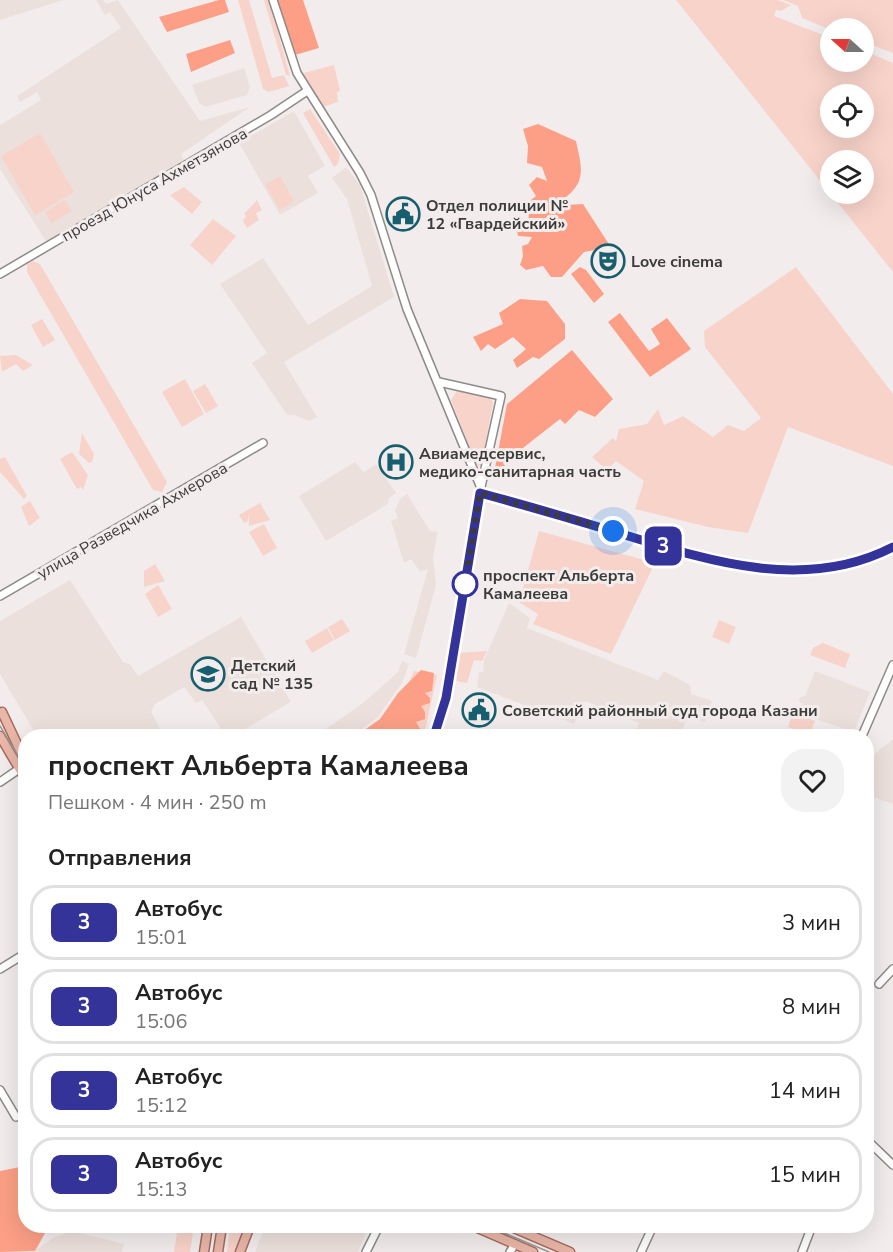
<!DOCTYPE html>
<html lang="ru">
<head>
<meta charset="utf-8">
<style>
	:root { --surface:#fff; --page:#f2f2f2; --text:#222; --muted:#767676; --line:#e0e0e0 }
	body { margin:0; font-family:"Nunito Sans",sans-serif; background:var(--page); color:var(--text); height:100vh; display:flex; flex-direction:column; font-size:22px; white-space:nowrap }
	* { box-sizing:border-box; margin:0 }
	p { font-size:20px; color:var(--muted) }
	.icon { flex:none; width:33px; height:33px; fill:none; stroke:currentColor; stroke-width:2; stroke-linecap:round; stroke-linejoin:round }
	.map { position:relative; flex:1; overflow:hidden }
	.side { position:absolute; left:18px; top:729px; width:856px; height:504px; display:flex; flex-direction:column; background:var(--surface); border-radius:24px; box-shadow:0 6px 24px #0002 }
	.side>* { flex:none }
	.badge { padding:0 12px; border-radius:9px; font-size:21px; line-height:39px }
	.needle { width:39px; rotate:291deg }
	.buttons { position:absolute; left:820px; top:18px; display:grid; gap:12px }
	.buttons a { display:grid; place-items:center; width:54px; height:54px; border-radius:50%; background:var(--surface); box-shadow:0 6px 24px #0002; font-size:30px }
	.you { position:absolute; width:30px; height:30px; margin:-15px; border:4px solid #fff; border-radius:50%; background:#1a73e8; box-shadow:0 0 0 9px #1a73e833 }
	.map>.badge { position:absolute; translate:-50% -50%; box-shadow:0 0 0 3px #fff }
	h2 { padding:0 30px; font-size:22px; line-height:54px }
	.round { display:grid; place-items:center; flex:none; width:63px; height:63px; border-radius:24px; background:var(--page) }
	.headline { display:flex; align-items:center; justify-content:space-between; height:102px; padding:0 30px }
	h1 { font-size:28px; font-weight:700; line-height:45px }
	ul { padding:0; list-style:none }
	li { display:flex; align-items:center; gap:18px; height:75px; margin:0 12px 9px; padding:0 18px; border:3px solid var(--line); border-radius:24px }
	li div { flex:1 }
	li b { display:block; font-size:22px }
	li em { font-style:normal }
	li .badge { min-width:66px; font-weight:700; text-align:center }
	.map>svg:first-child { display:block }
</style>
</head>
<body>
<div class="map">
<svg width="893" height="1252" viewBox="0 0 893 1252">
	<rect width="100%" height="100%" fill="#f2edec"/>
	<path fill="#ece0dc" d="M0 0H63L0 20Z
		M96 0H103L106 4 118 0 200 121 250 107 181 154 184 160 46 241 0 169V125L41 100 37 92 20 102 17 96 121 28 110 12 105 15Z
		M244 68 250 87 247 95 205 107 199 103 192 85Z
		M294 111 325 166 308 176 318 193 280 215 239 143Z
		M346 167 360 185 394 297 284 362 317 417 309 421 294 415H287L252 363 267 353 220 284 263 258 308 325 372 286 347 199 332 178Z
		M355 462 364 472 376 464 396 493 388 499 389 502 385 506 326 541 299 496Z
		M407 494 430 531 438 532 433 557 436 585 416 658 404 654 428 569 420 572 411 559 404 563 391 521 398 518 395 511 400 499Z
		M70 580 123 662 130 664 138 676 241 617 291 702 233 736H226L202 700 196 703 184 687 155 704 151 712 159 726 160 734 155 736H37L0 674V621Z
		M509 603 530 618 527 628 658 680 664 671 690 685 691 694 712 701 705 722 688 717 679 736H634L639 723 585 701 574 724 477 687 479 672H483L484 660Z
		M402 661 409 664 402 683 378 717 352 736H316L363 703 398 672Z
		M815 671 870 692 854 732 798 713 802 704 799 701 800 697 805 696Z
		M893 739V804L867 795V760Z
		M265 1226H357L367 1230 358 1252H255Z
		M72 1231 124 1244 122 1252H33L53 1238Z"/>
	<path fill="#f8d3c9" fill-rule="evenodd" d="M238 0H249L272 78 284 75 289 86 269 92 263 89Z
		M264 0H269L290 76 286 75Z
		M676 0H778L791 5 781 11 776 10 774 16 831 38V62H864V51L893 63V272ZM831 94H864V128H831ZM864 160V194H831V160Z
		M783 0H893V53L864 42V28L831 30 802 18 798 6Z
		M334 65 340 91 337 92 338 102 320 108 300 74Z
		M310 109 340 154 338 164 334 167 303 113Z
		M40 133 74 192 35 215 1 156Z
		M280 176 294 201 280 210 265 185Z
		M184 187 202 202 192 214 170 195Z
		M65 200 72 211 51 223 45 212Z
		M257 200 262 210 256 213 259 220 247 228 243 221 246 216 244 214Z
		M213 219 236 236 212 265 190 245Z
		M33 261 40 264 167 482 162 492 153 490 27 272V264Z
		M796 267 893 394V466L788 427 748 533 708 527 635 509 644 481 616 461 607 470 592 457 613 438 616 441 619 429 647 424 658 409 664 425 683 416 713 437 728 425 744 431 761 418 705 347 704 331Z
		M42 319 55 340 43 347 31 325Z
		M16 355 33 365 23 371 16 364 2 372 0 356Z
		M185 379 204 414 182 427 162 392Z
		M205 384 218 406 206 413 193 391Z
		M458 389 491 398 493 403 481 466 476 464 451 400Z
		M82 433 94 454 92 462 89 463 79 454Z
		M72 452 88 475 83 490 81 487 77 489 60 459Z
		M5 457 27 496 24 499 0 472V459Z
		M30 501 40 518 29 526 21 507Z
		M260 503 270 520 249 526V514L248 521 244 523 239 515Z
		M264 524 277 548 263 556 249 532Z
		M539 531 655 563 611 654 533 624 538 614 519 602Z
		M155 564 165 581 144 587V571Z
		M158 585 172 609 158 617 145 594Z
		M342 619 350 631 335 640 328 627Z
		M719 620 736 627 729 644 712 637Z
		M327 628 334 640 312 653 305 641Z
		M823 643 850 654 845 668 810 655 813 648Z
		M487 651 482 661 474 660 467 683 457 681 455 675 459 653Z
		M414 671 437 675 424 736H373L396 711Z
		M793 712 815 721 809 735 788 727Z
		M178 1226H194L190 1252H174Z
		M230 1226H245L235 1252H227Z"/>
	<path fill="#fc9f86" d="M219 0H225L229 12 167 32 159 17Z
		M277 0H303L319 48 295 55Z
		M230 40 235 53 191 72 186 54Z
		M538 124 576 141C582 168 587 183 562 200L566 205 583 204 614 252V258H606L595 250 584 252 562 277H551L543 266 526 270 520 265 523 256 522 246 528 244 532 237 518 236 517 231 529 220 527 203 536 196 529 185 537 177 547 181 542 167 527 163 528 146 523 129Z
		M580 267 586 270 604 294 594 303 571 274Z
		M520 299 547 301 565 324V339L539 359 533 357 517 368 513 360 526 349 513 337 495 349 488 344 481 351 473 337 503 324 499 313Z
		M620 313 649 351 660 344 651 329 667 318 691 349 650 377 608 322Z
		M572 350 613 399 595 417 579 410 565 424 560 419 504 463 506 471 495 468 507 404Z
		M421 670 434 673 432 691 425 693 430 698V703L421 706 425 712V719L416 722 422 732H409L403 736H356L380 719 398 693Z
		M25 1166 26 1226H49L35 1251 0 1252V1171Z"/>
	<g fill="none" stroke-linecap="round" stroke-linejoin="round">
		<g stroke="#8e8a88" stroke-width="10">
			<path id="minor" d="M273 0 297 73 360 173 371 195 407 309 481 488
				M0 274 271 115 307 91
				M439 382 501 396 481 487
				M0 596 263 443
				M862 736 893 665
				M0 782 19 769
				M0 969 26 953
				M879 984 893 969
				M0 1090 16 1117
				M867 1140 893 1165
				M366 1252 379 1226
				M510 1252 515 1244
				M641 1252 653 1226
				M802 1252 812 1226"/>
		</g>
		<g stroke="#a46b5c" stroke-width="11">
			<path id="major" d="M2 712 26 763
				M0 736 26 780
				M434 736 446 698 480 493C523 505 566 517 608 530 700 558 801 595 893 547
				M473 1226 533 1252
				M509 1226 570 1252
				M204 1252 208 1226
				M218 1252 222 1226
				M240 1252 250 1226"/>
		</g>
		<use href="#minor" stroke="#fff" stroke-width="7"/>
		<use href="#major" stroke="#e9b6a8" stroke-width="8"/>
		<path stroke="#999695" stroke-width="1.5" d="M0 726 26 769
			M488 1226 549 1252"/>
	</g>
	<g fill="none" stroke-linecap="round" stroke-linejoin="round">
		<g stroke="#fff" stroke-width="14">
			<path id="line" d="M434 736 446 698 480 493C524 505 569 518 612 531 703 559 802 594 893 547"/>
		</g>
		<use href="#line" stroke="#339" stroke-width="9"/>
		<path stroke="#3d3c3b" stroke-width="6" stroke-dasharray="0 10.8" d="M465 584 480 493 613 531"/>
	</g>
	<defs>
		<g id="civic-ring" transform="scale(1.725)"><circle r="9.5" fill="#f2edec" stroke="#175f6f" stroke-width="1.5"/><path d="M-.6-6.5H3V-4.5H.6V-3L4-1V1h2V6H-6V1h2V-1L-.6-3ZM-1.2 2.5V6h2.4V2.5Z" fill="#175f6f"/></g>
		<g id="theatre-ring" transform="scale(1.725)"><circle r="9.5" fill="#f2edec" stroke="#175f6f" stroke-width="1.5"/><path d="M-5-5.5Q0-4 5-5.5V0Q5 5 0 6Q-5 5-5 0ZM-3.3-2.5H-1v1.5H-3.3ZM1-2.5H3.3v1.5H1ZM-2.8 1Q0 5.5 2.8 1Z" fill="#175f6f"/></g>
		<g id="hospital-ring" transform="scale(1.725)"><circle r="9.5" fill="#f2edec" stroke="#175f6f" stroke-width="1.5"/><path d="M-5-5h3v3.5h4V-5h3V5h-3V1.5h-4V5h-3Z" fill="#175f6f"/></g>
		<g id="school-ring" transform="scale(1.725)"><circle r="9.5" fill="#f2edec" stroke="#175f6f" stroke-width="1.5"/><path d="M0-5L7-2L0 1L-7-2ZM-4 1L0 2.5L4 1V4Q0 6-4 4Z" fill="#175f6f"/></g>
	</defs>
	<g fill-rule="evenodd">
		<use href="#civic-ring" x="403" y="214"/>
		<use href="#theatre-ring" x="608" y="261"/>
		<use href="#hospital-ring" x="396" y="462"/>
		<use href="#school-ring" x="208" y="674"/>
		<use href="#civic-ring" x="479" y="710"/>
	</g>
	<circle fill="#fff" stroke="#339" stroke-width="3" cx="465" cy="584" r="12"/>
	<g text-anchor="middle" stroke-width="6" stroke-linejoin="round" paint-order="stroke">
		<g font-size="16" fill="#3d3c3b" stroke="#f2edec">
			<text transform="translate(154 184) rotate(-30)" y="6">проезд Юнуса Ахметзянова</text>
			<text transform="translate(132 520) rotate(-30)" y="6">улица Разведчика Ахмерова</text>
		</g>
		<g font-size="16" font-weight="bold" fill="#3d3c3b" stroke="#f2edec" text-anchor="start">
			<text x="426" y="211">Отдел полиции №<tspan x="426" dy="18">12 «Гвардейский»</tspan></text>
			<text x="631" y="267">Love cinema</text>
			<text x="419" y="459">Авиамедсервис,<tspan x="419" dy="18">медико-санитарная часть</tspan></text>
			<text x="231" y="671">Детский<tspan x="231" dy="18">сад № 135</tspan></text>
			<text x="502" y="716">Советский районный суд города Казани</text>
		</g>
		<g font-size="16" font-weight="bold" fill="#3d3c3b" stroke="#f2edec" text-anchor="start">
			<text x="483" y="581">проспект Альберта<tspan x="483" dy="18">Камалеева</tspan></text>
		</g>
	</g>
</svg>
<div class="buttons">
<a><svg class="needle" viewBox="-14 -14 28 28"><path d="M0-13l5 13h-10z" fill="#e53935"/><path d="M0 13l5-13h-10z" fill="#767676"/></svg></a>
<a><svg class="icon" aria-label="locate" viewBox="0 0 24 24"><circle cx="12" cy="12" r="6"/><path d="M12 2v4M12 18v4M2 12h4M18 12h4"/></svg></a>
<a><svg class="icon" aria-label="layers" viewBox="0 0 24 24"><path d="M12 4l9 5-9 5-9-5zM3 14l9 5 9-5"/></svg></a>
</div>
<div class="you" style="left:613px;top:531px"></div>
<b class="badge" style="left:663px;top:546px;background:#339;color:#fff">3</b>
<section class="side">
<div class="headline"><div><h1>проспект Альберта Камалеева</h1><p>Пешком · 4 мин · 250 m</p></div><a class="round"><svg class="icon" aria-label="heart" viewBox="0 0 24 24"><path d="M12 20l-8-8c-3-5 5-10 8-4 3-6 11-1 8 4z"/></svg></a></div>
<h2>Отправления</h2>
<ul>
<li><span class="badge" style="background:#339;color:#fff">3</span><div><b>Автобус</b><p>15:01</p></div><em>3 мин</em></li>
<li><span class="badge" style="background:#339;color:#fff">3</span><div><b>Автобус</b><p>15:06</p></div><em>8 мин</em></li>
<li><span class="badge" style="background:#339;color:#fff">3</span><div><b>Автобус</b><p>15:12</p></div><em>14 мин</em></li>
<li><span class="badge" style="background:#339;color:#fff">3</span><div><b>Автобус</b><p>15:13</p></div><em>15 мин</em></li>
</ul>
</section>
</div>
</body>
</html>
